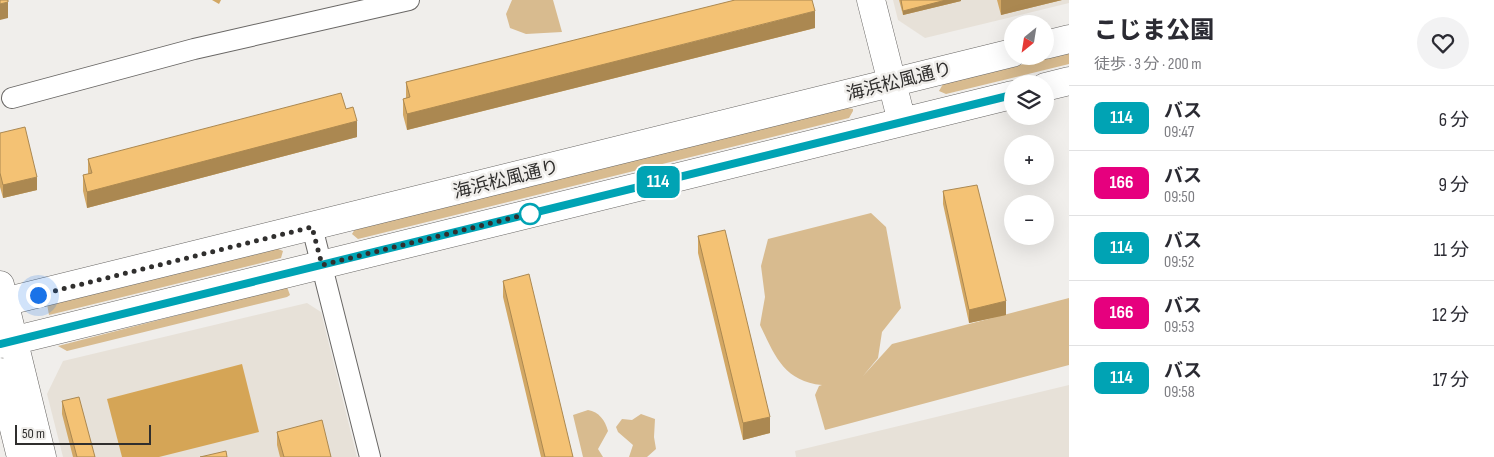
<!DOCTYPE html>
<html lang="ja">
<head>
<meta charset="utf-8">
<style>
	:root { --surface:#fff; --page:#f2f2f3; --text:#2b2b33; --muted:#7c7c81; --line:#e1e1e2 }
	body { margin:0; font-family:"Sofia Sans Condensed","Noto Sans JP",sans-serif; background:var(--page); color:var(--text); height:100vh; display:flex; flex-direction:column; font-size:19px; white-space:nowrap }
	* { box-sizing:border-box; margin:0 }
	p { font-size:16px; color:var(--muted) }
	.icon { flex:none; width:28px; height:28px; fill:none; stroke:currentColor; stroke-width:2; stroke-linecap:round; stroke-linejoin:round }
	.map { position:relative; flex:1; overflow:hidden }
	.panel { display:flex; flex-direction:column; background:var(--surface); width:425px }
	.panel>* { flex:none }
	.badge { padding:0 10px; border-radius:8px; font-size:18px; line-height:32px }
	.needle { width:32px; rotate:210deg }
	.controls { position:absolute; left:1004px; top:15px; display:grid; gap:10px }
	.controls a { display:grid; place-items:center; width:50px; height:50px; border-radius:50%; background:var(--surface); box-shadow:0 5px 20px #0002; font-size:25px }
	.scale { position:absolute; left:15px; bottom:12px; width:136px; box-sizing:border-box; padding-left:5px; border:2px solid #302f2e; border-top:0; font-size:14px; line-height:18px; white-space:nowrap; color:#302f2e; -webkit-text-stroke:4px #f0eeeb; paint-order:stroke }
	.you { position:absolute; width:25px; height:25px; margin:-12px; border:4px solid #fff; border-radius:50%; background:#1a73e8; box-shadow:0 0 0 8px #1a73e833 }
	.map>.badge { position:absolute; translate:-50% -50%; box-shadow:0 0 0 2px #fff }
	.round { display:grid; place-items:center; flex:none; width:52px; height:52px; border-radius:26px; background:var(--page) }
	.head { display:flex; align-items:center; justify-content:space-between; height:85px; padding:0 25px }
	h1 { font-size:24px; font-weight:800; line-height:38px }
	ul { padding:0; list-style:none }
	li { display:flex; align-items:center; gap:15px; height:65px; padding:0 25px; border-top:1px solid var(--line) }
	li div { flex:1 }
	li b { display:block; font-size:19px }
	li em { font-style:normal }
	li .badge { min-width:55px; font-weight:700; text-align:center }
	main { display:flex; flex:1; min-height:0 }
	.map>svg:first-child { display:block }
</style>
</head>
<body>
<main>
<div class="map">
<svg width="1069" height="457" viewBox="0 0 1069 457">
	<rect width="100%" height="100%" fill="#f0eeeb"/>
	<path fill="#e7e1d8" d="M893 0H1069V3L925 38 898 20Z
		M307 303 321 312 357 457H63L47 394 63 361Z
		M1069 385V457H796L795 451Z"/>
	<path fill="#d8bb8f" d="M512 0H553L562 32 526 34 510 28 506 14Z
		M1069 53V64L946 94 939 91 943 84Z
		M847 108 853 109V111L849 118 358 239 352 234 355 229Z
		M871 213 886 227 901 308 882 332 878 358 863 376 892 344 1069 298V365L825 430 815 395 819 386 822 385C784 381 775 356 760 325L765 297 761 266 768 239Z
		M276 248 283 251 281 258 49 315 47 304Z
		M287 287 290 295 287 297 67 351 58 346Z
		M588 410C599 412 605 420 608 431L598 449 603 457H583L573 415Z
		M641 414 655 419 654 437 656 449 647 457H629L633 445 618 432 616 427 622 419 632 420Z"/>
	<path fill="#d5a556" d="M242 364 259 432 159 457H122L107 399Z"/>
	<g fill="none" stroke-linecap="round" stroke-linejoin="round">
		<g stroke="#696765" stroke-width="22">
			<path id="street" d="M12 98 194 49 409 0
				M312 227 370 457"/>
		</g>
		<g stroke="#696765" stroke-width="29">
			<path id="secondary" d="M871 0 902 122
				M1045 45 1069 39
				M1045 87 1069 81
				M0 285 42 457
				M0 303 1012 53
				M0 344 1012 95
				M0 372 21 457"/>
		</g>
		<use href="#street" stroke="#fff" stroke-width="20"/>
		<use href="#secondary" stroke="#fff" stroke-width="28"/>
	</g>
	<path fill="#d2a764" d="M212 0H221L219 4Z
		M899 0H961V1L903 15Z
		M997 0H1062L1001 15Z
		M815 28 407 130 403 115V99L406 98V82Z
		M346 109 357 137 87 208 83 191V175L88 174V159Z
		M0 133 37 190 3 198 0 187Z
		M943 191 1006 315 969 323 943 204Z
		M698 236 770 433 743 440 698 253Z
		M503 281 573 457H541L503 297Z
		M62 401 95 457H73L62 414Z
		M277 432 331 457H280L277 445Z"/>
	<path fill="#ab8851" d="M946 0H961V1L903 15V11Z
		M1001 0H1062L1001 15Z
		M8 2V18L0 20V4Z
		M815 11V28L407 130V114Z
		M357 121V137L87 208V192Z
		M37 177V190L3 198V185Z
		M1006 301V315L969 323V310Z
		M770 417V433L743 440V423Z"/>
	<path fill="#f4c274" stroke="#ab8851" d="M0 0H8V2L0 4Z
		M735 0H812L815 11 407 114 403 99 410 97 406 82Z
		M901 0H946L903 11Z
		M341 93 346 109 353 107 357 121 87 192 83 175 92 173 88 159Z
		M25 127 37 177 3 185 0 173V133Z
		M977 185 1006 301 969 310 943 191Z
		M725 230 770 417 743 423 698 236Z
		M529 274 573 457H545L503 281Z
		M79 397 95 457H77L62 401Z
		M322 420 331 457H284L277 432Z
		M226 451 227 457H200Z"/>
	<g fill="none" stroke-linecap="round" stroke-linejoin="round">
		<g stroke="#fff" stroke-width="11">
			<path id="line" d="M0 344 1012 95"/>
		</g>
		<use href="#line" stroke="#00a3b4" stroke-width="8"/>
		<path stroke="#302f2e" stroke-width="5" stroke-dasharray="0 9" d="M38 295 312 227 322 265 536 212 530 214"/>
	</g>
	<circle fill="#fff" stroke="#00a3b4" stroke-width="2.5" cx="530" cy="214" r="10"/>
	<g text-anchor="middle" stroke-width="5" stroke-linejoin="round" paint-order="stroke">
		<g font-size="18" fill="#302f2e" stroke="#f0eeeb">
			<text transform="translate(899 81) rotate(-14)" y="6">海浜松風通り</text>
			<text transform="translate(506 179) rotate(-14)" y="6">海浜松風通り</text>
		</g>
	</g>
</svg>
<div class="controls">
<a><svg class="needle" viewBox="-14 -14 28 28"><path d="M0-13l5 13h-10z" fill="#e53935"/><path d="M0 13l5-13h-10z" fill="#7c7c81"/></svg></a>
<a><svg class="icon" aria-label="layers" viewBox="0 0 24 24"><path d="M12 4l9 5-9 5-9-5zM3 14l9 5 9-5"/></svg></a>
<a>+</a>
<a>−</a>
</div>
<div class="scale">50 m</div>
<div class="you" style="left:38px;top:295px"></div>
<b class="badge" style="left:658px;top:182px;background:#00a3b4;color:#fff">114</b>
</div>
<section class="panel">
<div class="head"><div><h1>こじま公園</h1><p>徒歩 · 3 分 · 200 m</p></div><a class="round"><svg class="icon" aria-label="heart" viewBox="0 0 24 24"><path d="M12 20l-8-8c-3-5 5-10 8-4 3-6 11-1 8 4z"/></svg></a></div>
<ul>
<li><span class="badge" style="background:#00a3b4;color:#fff">114</span><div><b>バス</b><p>09:47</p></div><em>6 分</em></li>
<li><span class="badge" style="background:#e6007e;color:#fff">166</span><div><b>バス</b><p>09:50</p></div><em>9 分</em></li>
<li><span class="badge" style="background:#00a3b4;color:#fff">114</span><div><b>バス</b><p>09:52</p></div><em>11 分</em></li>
<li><span class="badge" style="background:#e6007e;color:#fff">166</span><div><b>バス</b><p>09:53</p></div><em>12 分</em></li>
<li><span class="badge" style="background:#00a3b4;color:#fff">114</span><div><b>バス</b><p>09:58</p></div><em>17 分</em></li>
</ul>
</section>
</main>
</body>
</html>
